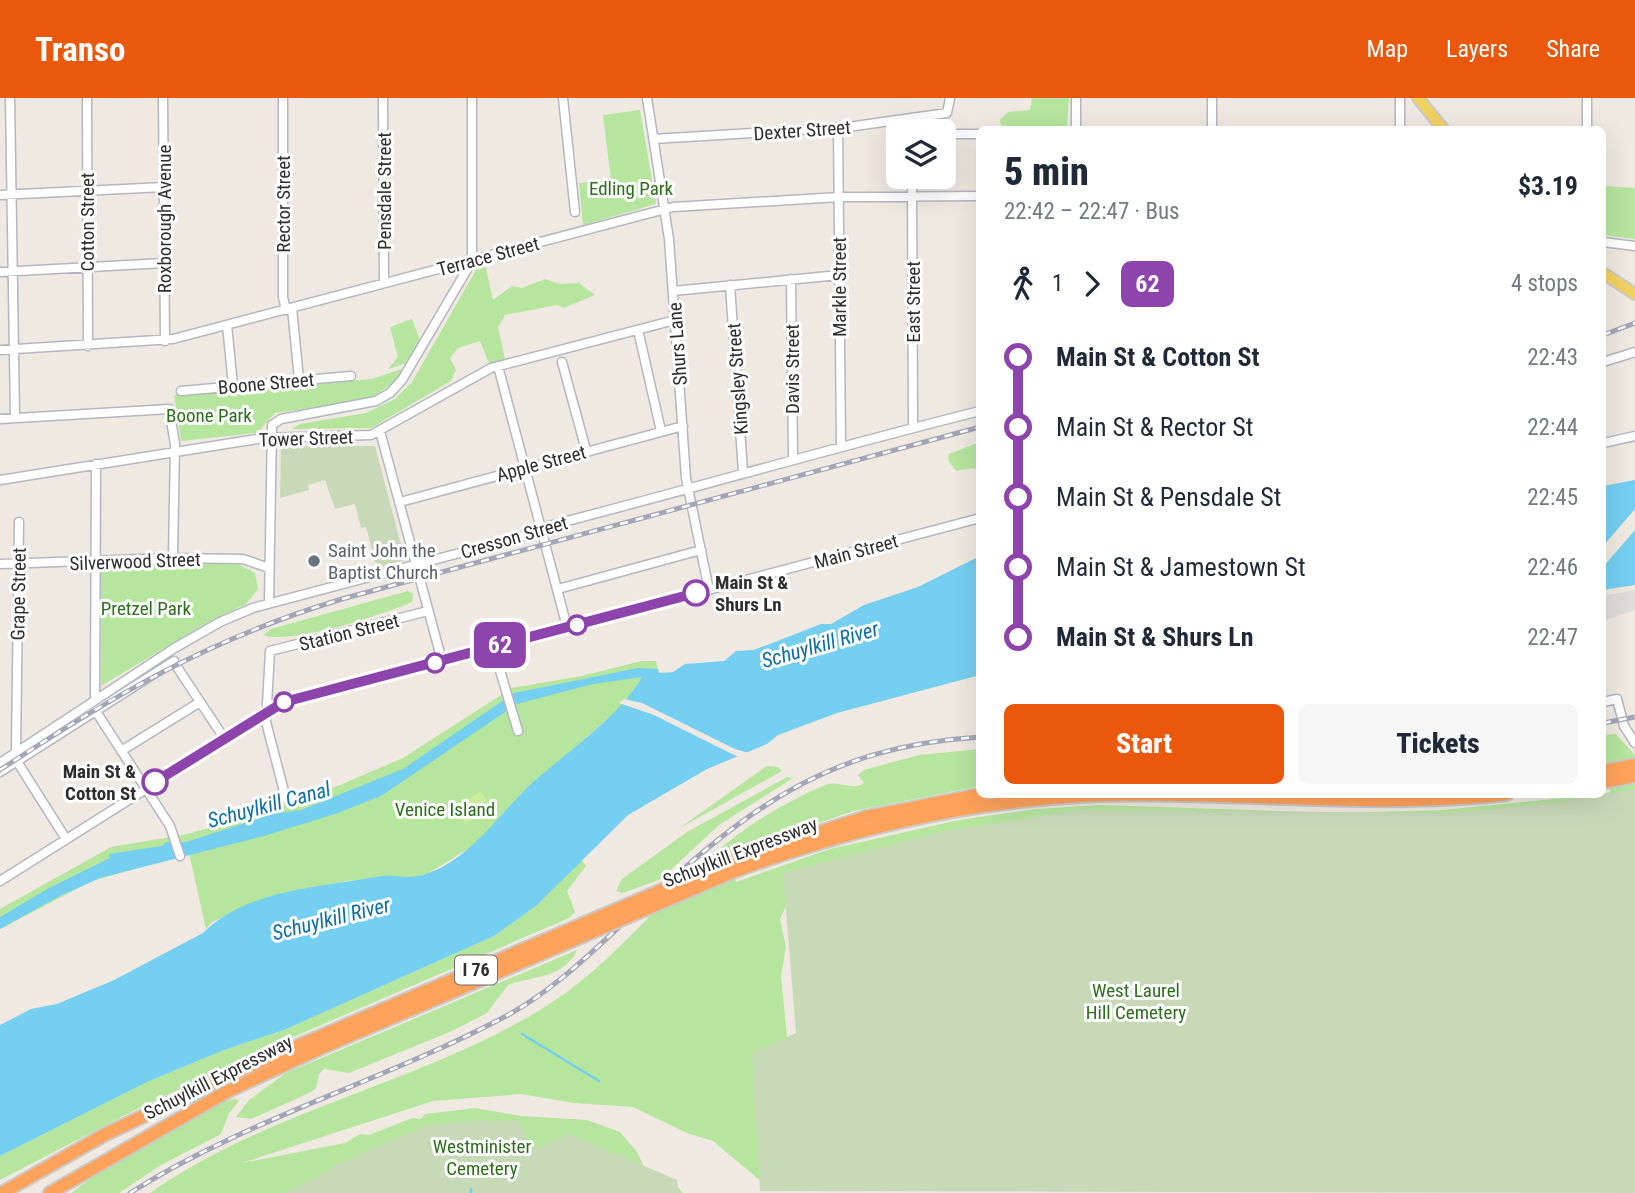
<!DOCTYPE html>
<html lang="en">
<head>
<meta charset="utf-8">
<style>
	:root { --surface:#fff; --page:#f6f6f7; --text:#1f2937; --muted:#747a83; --accent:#ea580c }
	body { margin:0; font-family:"Roboto Condensed",sans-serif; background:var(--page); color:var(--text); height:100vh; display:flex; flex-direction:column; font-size:26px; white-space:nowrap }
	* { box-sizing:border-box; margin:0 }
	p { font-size:23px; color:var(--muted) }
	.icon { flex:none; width:38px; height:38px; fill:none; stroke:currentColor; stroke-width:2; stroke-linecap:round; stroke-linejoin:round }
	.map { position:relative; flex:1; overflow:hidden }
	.details { position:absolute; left:976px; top:28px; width:630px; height:672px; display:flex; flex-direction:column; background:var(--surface); border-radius:10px; box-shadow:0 7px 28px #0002 }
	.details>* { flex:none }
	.badge { padding:0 14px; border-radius:10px; font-size:24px; line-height:46px }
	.tools { position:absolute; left:886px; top:21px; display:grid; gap:14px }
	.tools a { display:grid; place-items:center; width:70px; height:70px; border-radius:10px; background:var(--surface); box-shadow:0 7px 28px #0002; font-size:35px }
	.map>.badge { position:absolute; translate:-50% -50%; box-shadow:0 0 0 4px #fff }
	.legs { display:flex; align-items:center; gap:10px; height:77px; padding:0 28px; font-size:23px }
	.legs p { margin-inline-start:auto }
	.summary { display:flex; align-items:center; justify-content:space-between; height:119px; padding:0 28px }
	h1 { font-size:38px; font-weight:800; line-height:52px }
	.primary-button { display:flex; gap:14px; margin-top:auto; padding:14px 28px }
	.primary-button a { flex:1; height:80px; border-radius:10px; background:var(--accent); color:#fff; font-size:28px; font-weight:800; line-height:80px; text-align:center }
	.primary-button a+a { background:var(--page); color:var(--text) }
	ul { padding:0 28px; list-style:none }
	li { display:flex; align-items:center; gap:24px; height:70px; font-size:26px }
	li i { display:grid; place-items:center; width:10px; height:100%; margin:0 9px; background:currentColor }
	li i::after { content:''; width:18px; height:18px; margin:-9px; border:5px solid; border-radius:50%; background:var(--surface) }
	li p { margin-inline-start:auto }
	li:first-child i { background:linear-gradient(#0000 50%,currentColor 0) }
	li:last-child i { background:linear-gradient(currentColor 50%,#0000 0) }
	header { display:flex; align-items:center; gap:42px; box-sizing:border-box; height:98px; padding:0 35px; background:var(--accent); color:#fff }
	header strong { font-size:33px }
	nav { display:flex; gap:38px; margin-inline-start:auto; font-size:24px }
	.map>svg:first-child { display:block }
</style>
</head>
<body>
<header>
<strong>Transo</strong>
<nav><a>Map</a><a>Layers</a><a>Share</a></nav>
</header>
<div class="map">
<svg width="1635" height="1095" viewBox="0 0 1635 1095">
	<rect width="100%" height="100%" fill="#efe9e1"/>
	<path fill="#b6e59e" d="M1032 0H1069L1067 28 1024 32 1001 27 1000 22 1008 14 1030 12Z
		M640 12 656 106 583 127 579 85 611 82 603 17Z
		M1603 88 1635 90V141L1603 137Z
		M480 165 486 170 493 202 512 188 522 190 545 181 560 186 579 185 595 197 564 210 557 207 505 217 498 229 505 261 489 265 480 243 458 250 450 260 456 272 451 283 371 330 292 331 300 326 366 315 395 301 412 284Z
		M412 221 420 242 407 265 388 271 398 259 390 229Z
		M404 270 393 285 374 298 353 304 275 315 257 335 181 343 174 297 372 281Z
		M980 344V375L974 370 956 373 948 362 949 356Z
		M159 465 238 466 255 475 258 491 246 506 210 523 101 588V470L105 467Z
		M408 493 413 496 412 504C381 517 293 547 263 537L271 531Z
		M642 563H656L658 571 645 576 623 607 521 697 476 746 427 776 404 782 385 778 342 784 258 803 212 824 206 831 189 755 92 783 0 831V811L111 749 183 737 264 715 340 687 403 660 512 590 581 578Z
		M1616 636 1635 657V804H788L780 821 786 849 781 878 788 950 762 1084 713 1043 687 1035 633 1009 574 1005 521 996 433 1003 242 1065 345 1045 360 1036 369 1037 412 1020 421 1021 425 1016 475 1010 521 1018 587 1022 620 1034 637 1054 644 1069 675 1086 683 1095H150C272 1009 427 985 551 905 617 862 664 797 723 748 755 722 791 701 828 686 840 683 854 693 864 685L858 677 864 672 919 657 980 651V688L854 713 728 755 725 757 736 784 830 751 959 722 1036 711 1099 707 1339 715 1443 712 1603 696 1610 694 1603 665V637Z
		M767 668 778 669 782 673 678 731Z
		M787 679 793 680 719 727 661 781 623 795 616 793 622 781 687 734Z
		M581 761 586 768 567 793 575 814 569 820 245 960 133 1013 0 1082V1058L147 984 224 952 284 932 494 838 536 808Z
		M577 852C565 880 532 878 508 887L487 915 452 933 349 975 324 971 319 976 316 990 309 995 251 1021 236 1019 249 1002 286 975Z
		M236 1001 239 1003 229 1015 221 1036 161 1067 119 1095H72C90 1078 217 1001 236 1001Z"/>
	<path fill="#c8d9b8" d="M281 348H375L405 462 377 470 366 429 361 430 355 406 335 411 325 382 308 387 309 392 280 400Z
		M1635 691V1095L760 1093 752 955 796 935 783 775 946 733 1080 712 1452 715 1558 704Z
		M519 1022 532 1052 569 1036 677 1082 679 1095H285L329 1073V1070L425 1028 472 1023Z"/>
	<path fill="#c9ec9a" d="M481 693 491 708 465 726 455 710Z"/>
	<path fill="#dfdcd8" d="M1635 492V512L1605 522 1603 498Z"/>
	<path fill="#75cff0" d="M1635 382V487L1603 492V388Z
		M980 458V577L837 615 778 637 767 646 707 671 628 717 536 808 494 838 284 932 224 952 147 984 0 1058V927L31 911 57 906 114 882 203 835C246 791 323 789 382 778 395 776 404 782 423 777 472 763 503 709 540 678 572 651 622 615 642 579L593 586 517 606 381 698 338 715 264 738 100 780 58 799 0 831V819L49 790 110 760 109 756 162 748 166 744H186L273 716 301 712 403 671 514 595 638 570 658 571 659 575 673 574 685 566 724 563 736 553 754 552 821 526H831L864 507 918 489Z"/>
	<path fill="#efe9e1" d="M1635 411V432L1603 469V448Z
		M624 601 642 605 735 651 752 656 742 660 732 656 654 617 619 605Z"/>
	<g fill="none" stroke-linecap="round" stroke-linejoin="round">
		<path stroke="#75cff0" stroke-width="2.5" d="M522 936 599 983
			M471 1091V1095"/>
		<g stroke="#b4b7c1" stroke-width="11">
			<path id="minor" d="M10 0 15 319
				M87 0 88 248
				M163 0 165 243
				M283 0V199L286 212
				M383 0 384 185
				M563 0 575 114
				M647 0 669 141 686 380 709 492
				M1212 0V32
				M838 30 841 348
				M1076 32V0
				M1400 32V0
				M1587 32V0
				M943 36H980
				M654 41 848 29 947 15 950 0
				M912 79 913 330
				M0 97 164 89
				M1603 144 1635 148
				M0 174 164 165
				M791 181 793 361
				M730 187 743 374
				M673 193 839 177
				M292 210 299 282
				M227 227 233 288
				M638 232 661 333
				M0 252 173 241 673 109 839 99 980 98
				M562 264 586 352
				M1603 264 1635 254
				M498 268 567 529
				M181 293 351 278
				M0 321 169 311 175 346 173 460
				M380 333 442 563
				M1603 345 1635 338
				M0 382 263 340 371 337 491 270 675 222
				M400 404 683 328
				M0 466 173 460 243 461 269 470
				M558 491 701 452
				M269 505 272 327 281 321 376 303 390 295 402 282 472 163V0
				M493 549 518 633
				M177 569 224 640
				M95 598 96 366
				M1603 604 1617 601 1624 628 1635 645
				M97 615 170 728 180 758
				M16 651 19 424
				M121 653 200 604
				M0 665 173 551 220 524 253 510 535 435 548 428C692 391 835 349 980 313
				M18 665 66 741
				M0 674 174 563
				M286 701 266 624 270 553 428 513
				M0 783 284 604 980 420"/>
		</g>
		<g stroke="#c9c9c9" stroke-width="14">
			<path id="major" d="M1418 0 1444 32
				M1603 175 1635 196"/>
		</g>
		<g stroke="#c9c9c9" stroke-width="16">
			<path id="highway" d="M1603 673 1635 667
				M1603 684 1635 678
				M730 763 866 719 983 696
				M735 773C846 732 960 705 1079 698 1222 691 1364 712 1507 696
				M2 1095 104 1037 223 980
				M50 1095 228 993"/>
		</g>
		<use href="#minor" stroke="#fff" stroke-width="8"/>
		<use href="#major" stroke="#f2d163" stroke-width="10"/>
		<use href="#highway" stroke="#ffa35c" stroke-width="12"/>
		<g stroke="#a3a6b8" stroke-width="5">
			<path id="rail" d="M1603 237 1635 225
				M1603 625 1635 619
				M0 672C114 597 209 541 342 501L980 329
				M130 1095C248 1020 385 983 508 917 554 892 593 853 631 818 743 715 821 649 980 639"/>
		</g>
		<use href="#rail" stroke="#fff" stroke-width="2.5" stroke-dasharray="8" stroke-linecap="butt"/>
		<g stroke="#c9c9c9" stroke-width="16" stroke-linecap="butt">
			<path id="highway-bridge" d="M223 980 730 763
				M228 993 321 950 735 773"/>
		</g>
		<use href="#highway-bridge" stroke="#ffa35c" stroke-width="12"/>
	</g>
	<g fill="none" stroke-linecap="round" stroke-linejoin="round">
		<g stroke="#fff" stroke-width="16">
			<path id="line-1" d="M155 684 284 604 696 495"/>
		</g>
		<use href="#line-1" stroke="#8e44ad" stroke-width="10"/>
	</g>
	<circle fill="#6b7280" stroke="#fff" stroke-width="2.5" cx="314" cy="463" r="7"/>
	<g fill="#fff" stroke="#8e44ad" stroke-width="3.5">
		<circle cx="696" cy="495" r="12"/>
		<circle cx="577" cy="527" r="9"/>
		<circle cx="435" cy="565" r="9"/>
		<circle cx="284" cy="604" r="9"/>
		<circle cx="155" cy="684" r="12"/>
	</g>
	<g text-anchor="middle" stroke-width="6" stroke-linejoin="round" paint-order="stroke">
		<rect fill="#fff" stroke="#6d6d6d" stroke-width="2" x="455" y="857.5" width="42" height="29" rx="5"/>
		<g font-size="18" font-weight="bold" fill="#2e2e2e">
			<text x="476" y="878">I 76</text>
		</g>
		<g font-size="19" fill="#2e2e2e" stroke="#fff">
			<text transform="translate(802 32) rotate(-4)" y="7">Dexter Street</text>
			<text transform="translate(384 93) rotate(-90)" y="7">Pensdale Street</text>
			<text transform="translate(283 106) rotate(-90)" y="7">Rector Street</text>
			<text transform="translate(164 121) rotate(-90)" y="7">Roxborough Avenue</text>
			<text transform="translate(87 124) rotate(-90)" y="7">Cotton Street</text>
			<text transform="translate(488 158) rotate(-15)" y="7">Terrace Street</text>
			<text transform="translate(839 189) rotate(-90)" y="7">Markle Street</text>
			<text transform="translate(913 204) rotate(-90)" y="7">East Street</text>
			<text transform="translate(677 246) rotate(-94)" y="7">Shurs Lane</text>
			<text transform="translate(792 271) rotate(-90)" y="7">Davis Street</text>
			<text transform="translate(737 281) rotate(-94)" y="7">Kingsley Street</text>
			<text transform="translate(266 285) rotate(-5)" y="7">Boone Street</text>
			<text transform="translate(306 340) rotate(-2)" y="7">Tower Street</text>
			<text transform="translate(541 365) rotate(-15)" y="7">Apple Street</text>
			<text transform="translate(514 439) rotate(-16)" y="7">Cresson Street</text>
			<text transform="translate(856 453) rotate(-15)" y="7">Main Street</text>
			<text transform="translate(135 463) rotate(-2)" y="7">Silverwood Street</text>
			<text transform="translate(18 496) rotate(-89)" y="7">Grape Street</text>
			<text transform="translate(349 534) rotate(-14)" y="7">Station Street</text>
			<text transform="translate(740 754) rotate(-21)" y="7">Schuylkill Expressway</text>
			<text transform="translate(218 979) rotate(-27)" y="7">Schuylkill Expressway</text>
		</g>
		<g font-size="19" fill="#2c6e1b" stroke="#fff">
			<text x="631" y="97">Edling Park</text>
			<text x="209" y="324">Boone Park</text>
			<text x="146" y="517">Pretzel Park</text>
			<text x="445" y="718">Venice Island</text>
			<text x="1136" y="899">West Laurel<tspan x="1136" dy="22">Hill Cemetery</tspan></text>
			<text x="482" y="1055">Westminister<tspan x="482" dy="22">Cemetery</tspan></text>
		</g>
		<g font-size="19" fill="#5b616d" stroke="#fff" text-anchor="start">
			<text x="328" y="459">Saint John the<tspan x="328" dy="22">Baptist Church</tspan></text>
		</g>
		<g font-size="19" font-weight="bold" fill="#2e2e2e" stroke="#fff" text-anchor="start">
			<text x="715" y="491">Main St &amp;<tspan x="715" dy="22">Shurs Ln</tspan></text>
			<text x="136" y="680" text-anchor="end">Main St &amp;<tspan x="136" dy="22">Cotton St</tspan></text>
		</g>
		<g font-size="21" font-style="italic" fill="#0d6fa3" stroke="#fff">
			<text transform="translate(820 547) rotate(-16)" y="7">Schuylkill River</text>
			<text transform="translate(269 707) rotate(-15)" y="7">Schuylkill Canal</text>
			<text transform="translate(331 821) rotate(-14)" y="7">Schuylkill River</text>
		</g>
	</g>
</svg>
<div class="tools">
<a><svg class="icon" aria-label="layers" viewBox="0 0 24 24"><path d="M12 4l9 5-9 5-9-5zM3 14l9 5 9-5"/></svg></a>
</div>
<b class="badge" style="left:500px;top:547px;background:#8e44ad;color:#fff">62</b>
<section class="details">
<div class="summary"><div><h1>5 min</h1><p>22:42 – 22:47 · Bus</p></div><b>$3.19</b></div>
<div class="legs"><svg class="icon" aria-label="walk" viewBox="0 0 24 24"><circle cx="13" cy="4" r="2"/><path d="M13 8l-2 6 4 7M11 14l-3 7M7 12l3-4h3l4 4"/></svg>1<svg class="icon" aria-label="forward" viewBox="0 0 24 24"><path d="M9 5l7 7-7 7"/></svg><b class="badge" style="background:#8e44ad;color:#fff">62</b><p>4 stops</p></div>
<ul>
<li><i style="color:#8e44ad"></i><b>Main St &amp; Cotton St</b><p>22:43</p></li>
<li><i style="color:#8e44ad"></i><span>Main St &amp; Rector St</span><p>22:44</p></li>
<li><i style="color:#8e44ad"></i><span>Main St &amp; Pensdale St</span><p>22:45</p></li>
<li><i style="color:#8e44ad"></i><span>Main St &amp; Jamestown St</span><p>22:46</p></li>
<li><i style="color:#8e44ad"></i><b>Main St &amp; Shurs Ln</b><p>22:47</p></li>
</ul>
<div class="primary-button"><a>Start</a><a>Tickets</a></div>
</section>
</div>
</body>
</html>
